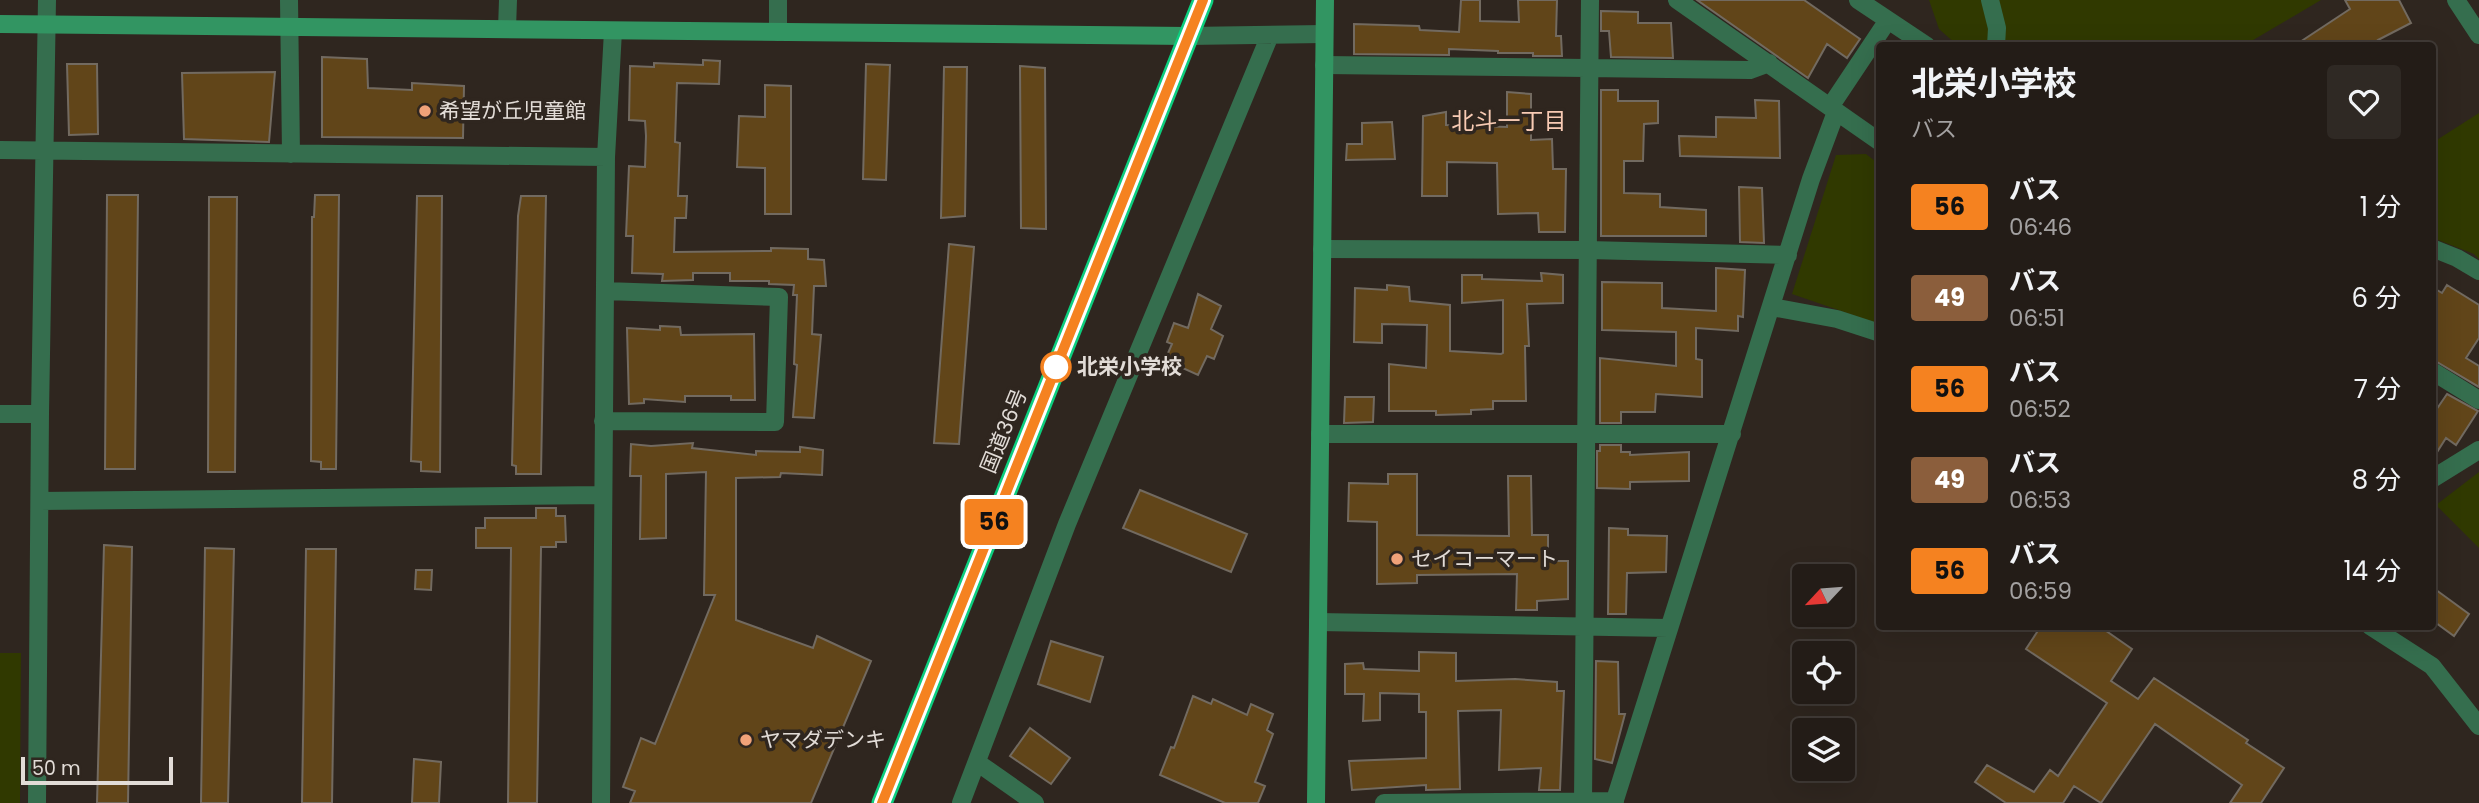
<!DOCTYPE html>
<html lang="ja">
<head>
<meta charset="utf-8">
<style>
	:root { --surface:#231c17; --page:#2f2924; --text:#f1f3f6; --muted:#a3a1a1; --line:#403a36 }
	body { margin:0; font-family:Poppins,"Noto Sans JP",sans-serif; background:var(--page); color:var(--text); height:100vh; display:flex; flex-direction:column; font-size:26px; white-space:nowrap }
	* { box-sizing:border-box; margin:0 }
	p { font-size:23px; color:var(--muted) }
	.icon { flex:none; width:38px; height:38px; fill:none; stroke:currentColor; stroke-width:2; stroke-linecap:round; stroke-linejoin:round }
	.map { position:relative; flex:1; overflow:hidden }
	.sheet { position:absolute; left:1876px; top:42px; width:560px; height:588px; display:flex; flex-direction:column; background:var(--surface); border-radius:7px; box-shadow:0 7px 28px #0002,0 0 0 2px var(--line) }
	.sheet>* { flex:none }
	.badge { padding:0 14px; border-radius:5px; font-size:24px; line-height:46px }
	.needle { width:46px; rotate:244deg }
	.buttons { position:absolute; left:1792px; top:564px; display:grid; gap:14px }
	.buttons a { display:grid; place-items:center; width:63px; height:63px; border-radius:7px; background:var(--surface); box-shadow:0 7px 28px #0002,0 0 0 2px var(--line); font-size:35px }
	.scale { position:absolute; left:21px; bottom:18px; width:152px; box-sizing:border-box; padding-left:7px; border:4px solid #e2dcd7; border-top:0; font-size:19px; line-height:24px; white-space:nowrap; color:#e2dcd7; -webkit-text-stroke:5px #2f261f; paint-order:stroke }
	.map>.badge { position:absolute; translate:-50% -50%; box-shadow:0 0 0 4px #fff }
	.round { display:grid; place-items:center; flex:none; width:74px; height:74px; border-radius:7px; background:var(--page) }
	.summary { display:flex; align-items:center; justify-content:space-between; height:119px; padding:0 35px }
	h1 { font-size:33px; font-weight:700; line-height:52px }
	ul { padding:0; list-style:none }
	li { display:flex; align-items:center; gap:21px; height:91px; padding:0 35px }
	li div { flex:1 }
	li b { display:block; font-size:26px }
	li em { font-style:normal }
	li .badge { min-width:77px; font-weight:700; text-align:center }
	.map>svg:first-child { display:block }
</style>
</head>
<body>
<div class="map">
<svg width="2479" height="803" viewBox="0 0 2479 803">
	<rect width="100%" height="100%" fill="#2f261f"/>
	<path fill="#303900" d="M1929 0H2321L2243 46 1957 45 1939 29Z
		M2479 113V259L2474 254 2433 238 2432 143Z
		M1866 154 1879 164V324L1792 294 1836 155Z
		M2479 472V548L2436 505Z
		M0 653H21L20 803H0Z"/>
	<path fill="#614519" stroke="#726a60" stroke-width="2" d="M1461 0H1480V21L1519 22 1518 0H1557L1556 36H1561L1562 56H1533V53H1498V51L1449 49V55L1354 54V24L1419 26 1420 30 1459 32Z
		M1697 0H1804L1860 39 1847 58 1827 44 1808 78Z
		M2345 0H2399L2411 23 2378 40 2382 46H2294L2350 9Z
		M1601 11 1638 12V23H1671L1673 58 1611 57 1609 31H1601Z
		M322 57 367 59 368 88 412 90V83L464 86 463 138 322 137Z
		M703 60 720 61 719 84 677 83 675 142 680 143 678 196H687L686 218H675L674 252 771 251V248L808 249V259L824 260 826 286H814L812 334 821 335 814 418 793 417 797 365 794 364 797 295H793L794 285 769 284V281H730V273H693V280L662 281 663 274 632 273 633 236H626L629 166 645 167 646 136 645 121 629 120 630 66 654 67V63L703 65Z
		M67 64H97L98 134 69 135Z
		M866 64 890 65 886 180 863 179Z
		M1020 66 1045 68 1046 229 1021 228Z
		M944 67H967L965 216 941 218Z
		M275 72 269 142 184 139 182 73Z
		M765 85 791 86V214H765V168L737 167 739 116 765 117Z
		M1601 90H1618V101H1658V123L1644 124 1643 161H1624V193L1660 194V207L1706 210V236H1601Z
		M1507 92 1531 94V140L1552 139 1553 169H1566L1565 232H1539L1538 213 1498 214 1497 163 1447 162V196H1422L1423 116 1446 112V125L1507 127Z
		M1755 100 1779 101 1780 158 1680 156 1679 136 1716 137V117L1756 118Z
		M1392 122 1395 159 1346 160 1347 144H1362V123Z
		M1739 187 1762 188 1764 243 1740 242Z
		M107 195H138L135 469H105Z
		M315 195H339L336 469H321V462L311 461 312 217H314Z
		M417 196H442L440 472 421 471V462L411 461Z
		M521 196H546L541 474H516V466L512 465 518 216Z
		M209 197H237L235 472H208Z
		M949 244 974 247 959 444 934 443Z
		M1716 268 1745 270 1743 317 1738 316V331L1696 328V359L1702 360V397L1656 394 1655 412H1621V423H1600V358L1676 366V332L1602 330V282L1662 283V308L1716 311Z
		M1541 273 1563 275V303L1527 304 1529 346H1525L1526 401H1493V409L1471 410V414L1436 415V411H1389V364L1426 368 1427 325 1382 324V343L1354 342 1355 288 1387 290V285L1409 287 1410 301 1450 305V351L1501 354 1503 353V300L1462 303V275H1482V279L1542 281Z
		M2447 285 2479 305V338L2466 358 2479 366V387L2432 359V287L2442 293Z
		M1198 294 1221 306 1211 329 1223 336 1214 359 1207 356 1198 375 1165 360 1172 344 1167 342 1174 323 1188 328Z
		M660 326 680 327 681 335 754 334 755 400H731V396H685V402L644 399V403L629 404 627 328 660 330Z
		M2447 394 2478 411 2456 445 2446 438 2432 460V416Z
		M1345 397H1374L1373 422 1344 423Z
		M693 443 692 448 756 455V451L800 452V447L823 450 822 475 781 473 780 477 736 478V620L813 648 817 636 871 661 811 803H630L635 791 623 787 641 738 655 744 715 595H704L706 472 666 474V538L640 539 641 476H630L631 444 651 446Z
		M1600 445H1621V452H1630V455L1689 452V481L1630 482V489L1597 488V451H1600Z
		M1388 474H1417V535L1509 536 1508 476H1531L1532 535H1548V561H1568V599L1537 601V610H1516L1517 574 1417 575V583L1377 584V522L1348 521 1349 483 1388 484Z
		M1140 490 1247 534 1231 572 1123 528Z
		M536 508H556V516H565L566 542H556V547H541L537 803H508L511 548H476V528H485V518H536Z
		M1609 528 1628 529V535L1667 536 1666 572 1627 573 1626 614H1608Z
		M104 545 132 547 128 803H97Z
		M205 548 234 549 228 803H201Z
		M306 549H336L332 803H302Z
		M416 570H432L431 590 415 589Z
		M2432 587 2469 614 2454 636 2432 620Z
		M2041 626H2099L2132 649 2111 681 2138 699 2154 678 2248 740 2246 743 2284 768 2261 803H2230L2242 785 2155 724 2101 803 2074 786 2063 803H2006L1975 782 1987 765 2034 792 2050 770 2058 776 2107 703 2026 649Z
		M1051 641 1103 657 1090 702 1038 684Z
		M1419 652 1456 653V681L1515 679 1557 682V691H1564L1560 790H1539L1541 768 1499 770 1501 710 1458 711 1460 789 1426 790V785L1352 790 1349 761 1426 758V712H1419V694L1380 693V720L1363 721 1364 694H1345V664L1363 663 1364 669 1419 671Z
		M1596 661 1618 662 1619 714H1625L1612 763 1595 759Z
		M1193 696 1211 704 1213 699 1247 715 1251 704 1273 714 1267 730 1273 734 1255 782 1265 786 1258 803H1225L1160 775 1171 747 1174 748Z
		M1030 728 1070 758 1051 784 1010 756Z
		M414 759 441 762 439 803H412Z"/>
	<g fill="none" stroke-linecap="round" stroke-linejoin="round">
		<path stroke="#356e4e" stroke-width="18" d="M289 0 291 154
			M1677 0 1880 142
			M1858 0 1927 46
			M1990 0 1997 28 1996 46
			M2456 0 2479 35
			M507 29 508 0
			M778 32V0
			M1188 36 1324 34
			M1324 65 1750 70 1769 63
			M1830 107 1888 20
			M0 150 606 157
			M2432 248 2457 258 2479 271
			M1322 249 1588 250 1788 255
			M1772 307 1837 319 1880 333
			M2432 371 2479 400
			M0 414H40
			M603 421 775 422 779 297 605 291
			M1320 434H1732
			M2432 479 2479 450
			M40 501 603 495
			M1318 622 1668 628
			M2370 626 2432 666 2479 726
			M978 763 1035 803
			M1583 801 1590 0
			M37 803 40 414 47 0
			M601 803 606 157 613 31
			M961 803 1067 524 1270 35
			M1384 803 1615 801
			M1614 803 1811 179 1836 112"/>
		<path stroke="#329562" stroke-width="18" d="M0 24 1188 36
			M1316 803 1325 0"/>
		<path stroke="#0dce7e" stroke-width="21" d="M882 803 1203 0"/>
	</g>
	<g fill="none" stroke-linecap="round" stroke-linejoin="round">
		<g stroke="#fff" stroke-width="16">
			<path id="line" d="M882 803 1203 0"/>
		</g>
		<use href="#line" stroke="#f58220" stroke-width="10"/>
	</g>
	<g fill="#f0a279" stroke="#2f261f" stroke-width="2.5">
		<circle cx="425" cy="111" r="7"/>
		<circle cx="1397" cy="559" r="7"/>
		<circle cx="746" cy="740" r="7"/>
	</g>
	<circle fill="#fff" stroke="#f58220" stroke-width="3.5" cx="1056" cy="367" r="14"/>
	<g text-anchor="middle" stroke-width="7" stroke-linejoin="round" paint-order="stroke">
		<g font-size="21" fill="#e2dcd7" stroke="#2f261f" text-anchor="start">
			<text x="439" y="118">希望が丘児童館</text>
			<text x="1411" y="566">セイコーマート</text>
			<text x="760" y="747">ヤマダデンキ</text>
		</g>
		<g font-size="21" font-weight="bold" fill="#e2dcd7" stroke="#2f261f" text-anchor="start">
			<text x="1077" y="374">北栄小学校</text>
		</g>
		<g font-size="21" fill="#e2dcd7" stroke="#2f261f">
			<text transform="translate(1004 431) rotate(-68)" y="7">国道36号</text>
		</g>
		<g font-size="23" fill="#f8cbb4" stroke="#2f261f">
			<text x="1509" y="129">北斗一丁目</text>
		</g>
	</g>
</svg>
<div class="buttons">
<a><svg class="needle" viewBox="-14 -14 28 28"><path d="M0-13l5 13h-10z" fill="#e53935"/><path d="M0 13l5-13h-10z" fill="#a3a1a1"/></svg></a>
<a><svg class="icon" aria-label="locate" viewBox="0 0 24 24"><circle cx="12" cy="12" r="6"/><path d="M12 2v4M12 18v4M2 12h4M18 12h4"/></svg></a>
<a><svg class="icon" aria-label="layers" viewBox="0 0 24 24"><path d="M12 4l9 5-9 5-9-5zM3 14l9 5 9-5"/></svg></a>
</div>
<div class="scale">50 m</div>
<b class="badge" style="left:994px;top:522px;background:#f58220;color:#111">56</b>
<section class="sheet">
<div class="summary"><div><h1>北栄小学校</h1><p>バス</p></div><a class="round"><svg class="icon" aria-label="heart" viewBox="0 0 24 24"><path d="M12 20l-8-8c-3-5 5-10 8-4 3-6 11-1 8 4z"/></svg></a></div>
<ul>
<li><span class="badge" style="background:#f58220;color:#111">56</span><div><b>バス</b><p>06:46</p></div><em>1 分</em></li>
<li><span class="badge" style="background:#8b5e3c;color:#fff">49</span><div><b>バス</b><p>06:51</p></div><em>6 分</em></li>
<li><span class="badge" style="background:#f58220;color:#111">56</span><div><b>バス</b><p>06:52</p></div><em>7 分</em></li>
<li><span class="badge" style="background:#8b5e3c;color:#fff">49</span><div><b>バス</b><p>06:53</p></div><em>8 分</em></li>
<li><span class="badge" style="background:#f58220;color:#111">56</span><div><b>バス</b><p>06:59</p></div><em>14 分</em></li>
</ul>
</section>
</div>
</body>
</html>
